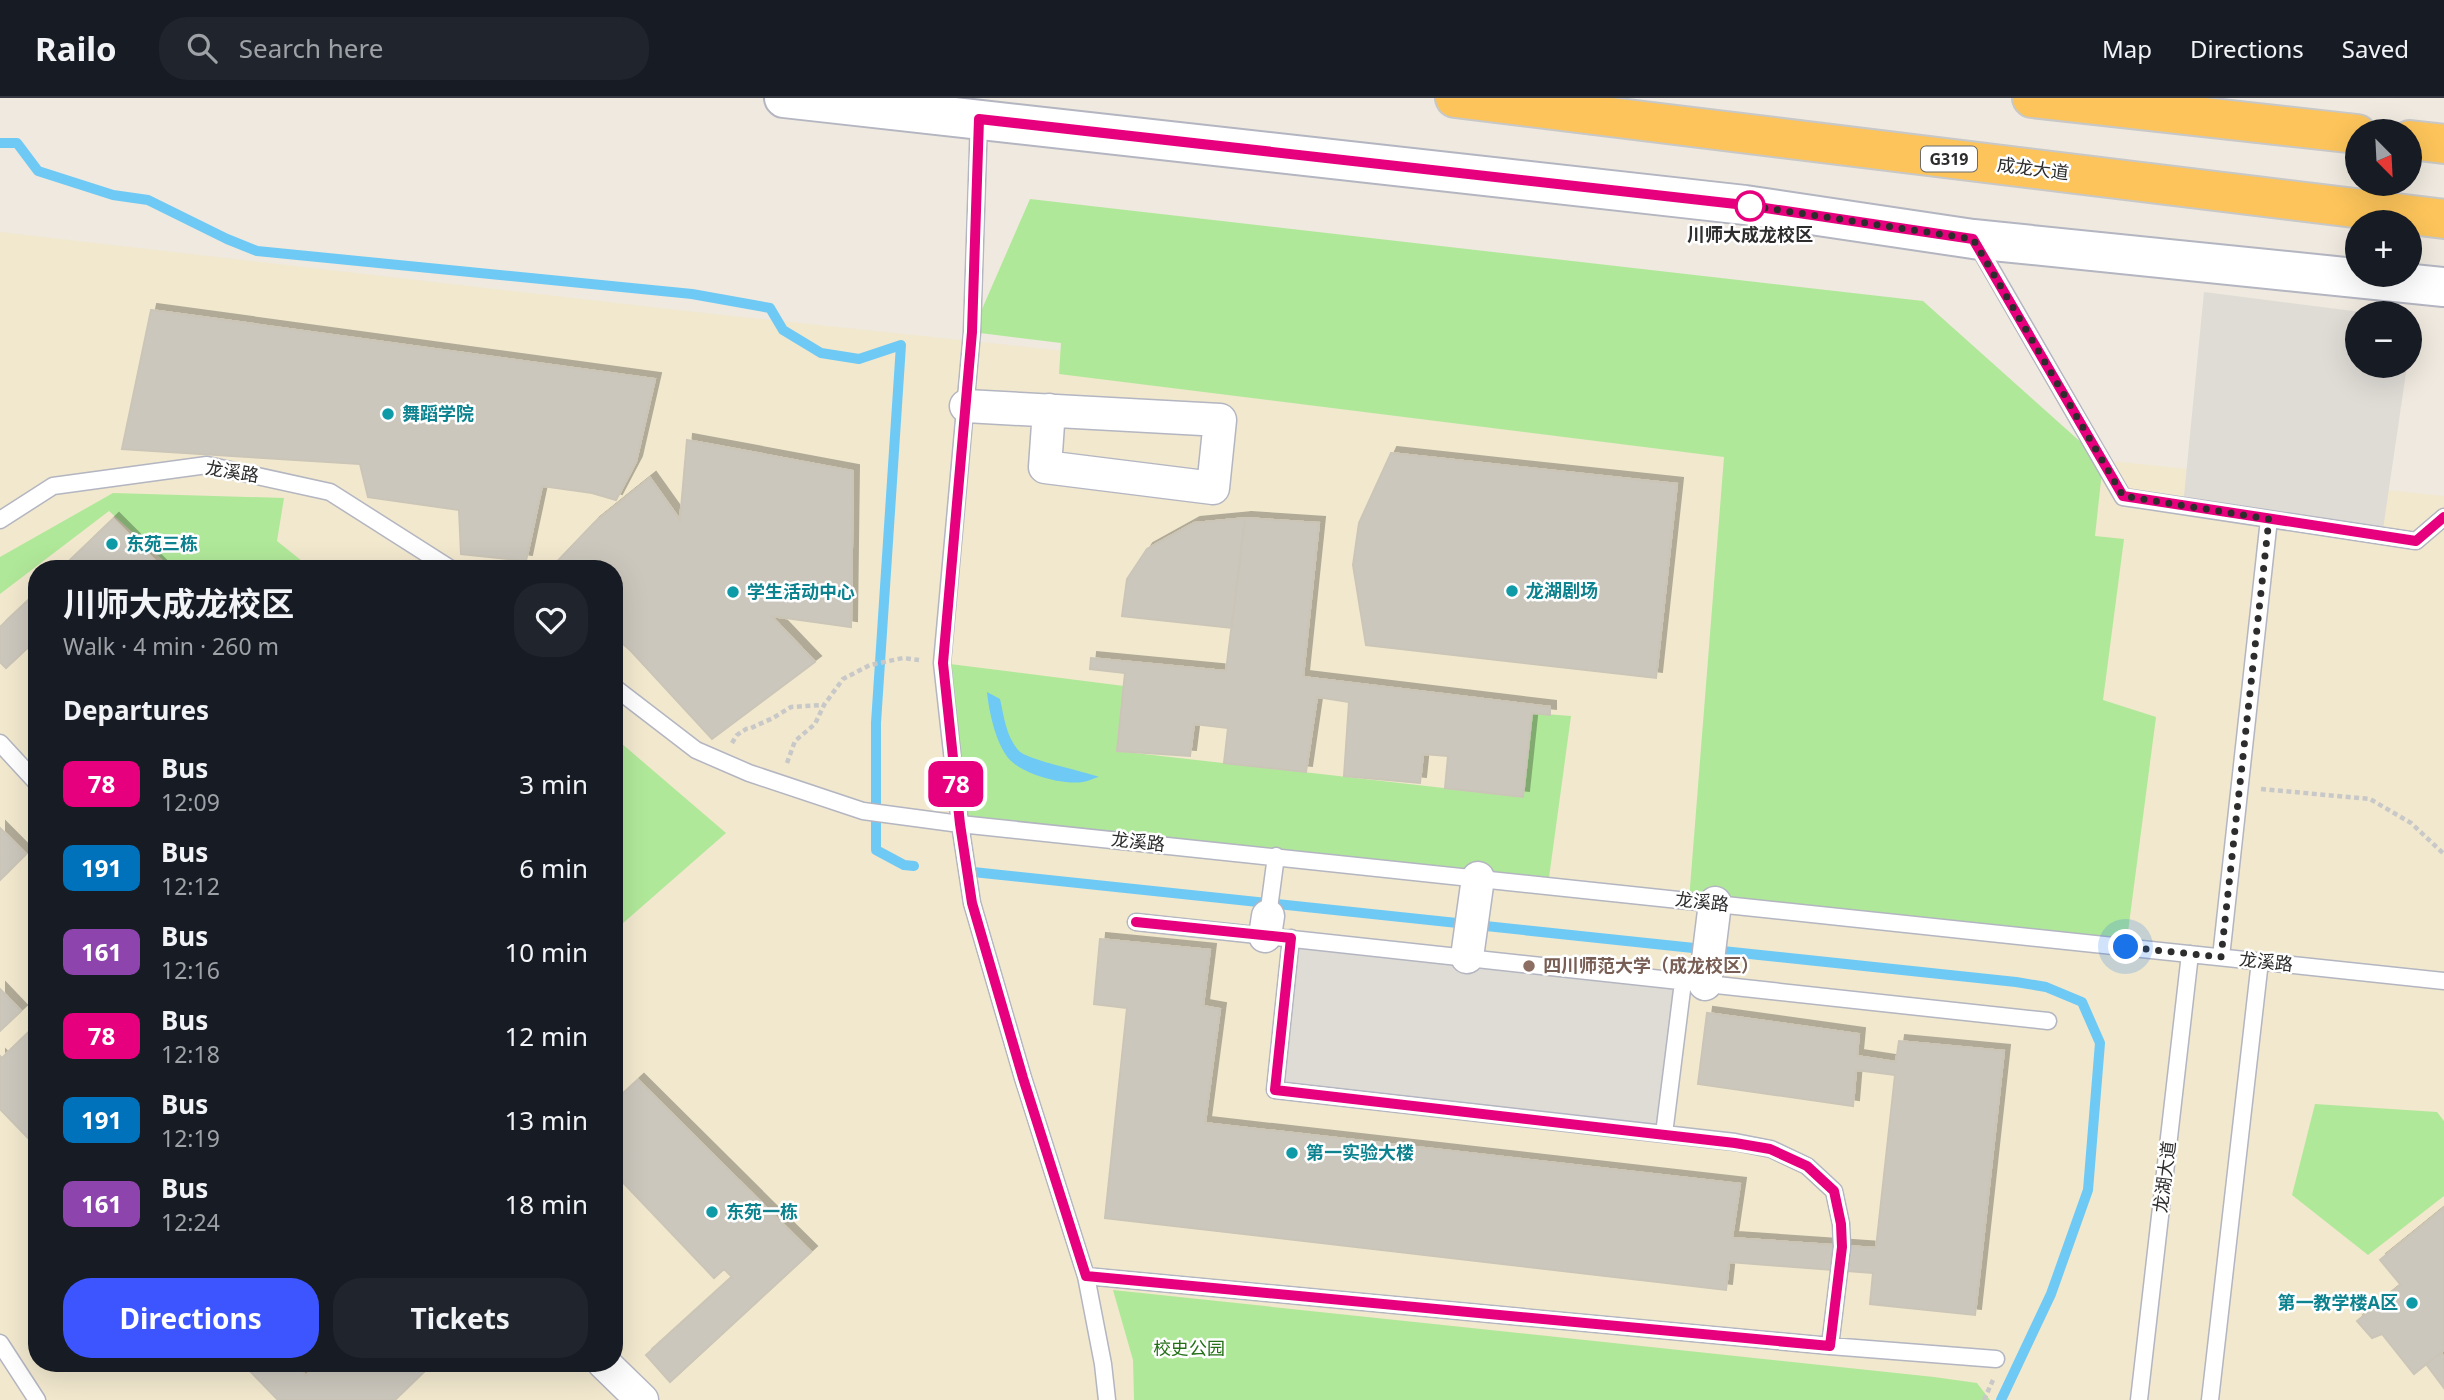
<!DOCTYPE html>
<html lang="en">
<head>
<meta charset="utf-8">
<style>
	:root { --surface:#171b24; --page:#20242c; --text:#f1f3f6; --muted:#9ea1a6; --line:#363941; --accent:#3c55ff }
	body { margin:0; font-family:"Noto Sans","Noto Sans SC",sans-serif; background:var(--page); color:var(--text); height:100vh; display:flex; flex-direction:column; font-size:26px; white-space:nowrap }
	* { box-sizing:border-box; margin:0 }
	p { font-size:23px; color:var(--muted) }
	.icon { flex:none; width:38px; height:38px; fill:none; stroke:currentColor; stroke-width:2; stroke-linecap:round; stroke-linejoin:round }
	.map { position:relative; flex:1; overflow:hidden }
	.drawer { position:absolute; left:28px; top:462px; width:595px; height:812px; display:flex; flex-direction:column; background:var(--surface); border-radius:28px; box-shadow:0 7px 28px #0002 }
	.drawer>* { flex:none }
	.badge { padding:0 14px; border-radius:10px; font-size:24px; line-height:46px }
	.needle { width:46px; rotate:156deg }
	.controls { position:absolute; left:2345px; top:21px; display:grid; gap:14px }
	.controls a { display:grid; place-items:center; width:77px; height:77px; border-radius:50%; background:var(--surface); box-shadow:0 7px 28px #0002; font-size:35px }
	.you { position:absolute; width:35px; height:35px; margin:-18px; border:5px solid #fff; border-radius:50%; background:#1a73e8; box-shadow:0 0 0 10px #1a73e833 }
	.map>.badge { position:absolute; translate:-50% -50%; box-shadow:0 0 0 4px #fff }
	h2 { padding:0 35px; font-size:26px; line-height:63px }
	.round { display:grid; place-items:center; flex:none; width:74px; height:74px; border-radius:28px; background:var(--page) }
	.summary { display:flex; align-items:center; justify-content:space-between; height:119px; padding:0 35px }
	h1 { font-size:33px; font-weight:700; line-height:52px }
	.button { display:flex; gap:14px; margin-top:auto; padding:14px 35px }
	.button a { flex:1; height:80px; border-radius:28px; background:var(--accent); color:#fff; font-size:28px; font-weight:700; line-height:80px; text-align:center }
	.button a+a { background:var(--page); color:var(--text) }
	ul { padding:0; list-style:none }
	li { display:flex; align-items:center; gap:21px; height:84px; padding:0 35px }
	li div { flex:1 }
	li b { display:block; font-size:26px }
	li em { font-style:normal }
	li .badge { min-width:77px; font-weight:700; text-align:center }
	header { display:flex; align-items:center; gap:42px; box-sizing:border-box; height:98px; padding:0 35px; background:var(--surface); border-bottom:2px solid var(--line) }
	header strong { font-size:33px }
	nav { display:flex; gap:38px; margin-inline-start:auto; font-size:24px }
	.search { width:490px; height:63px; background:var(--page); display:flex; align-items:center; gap:18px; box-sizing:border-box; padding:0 24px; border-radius:28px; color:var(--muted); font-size:26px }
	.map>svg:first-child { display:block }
</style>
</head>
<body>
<header>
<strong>Railo</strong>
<div class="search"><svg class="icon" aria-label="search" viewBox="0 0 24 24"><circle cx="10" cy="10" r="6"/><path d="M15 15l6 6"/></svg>Search here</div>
<nav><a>Map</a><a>Directions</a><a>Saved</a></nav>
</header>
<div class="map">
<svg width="2444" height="1302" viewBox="0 0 2444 1302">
	<defs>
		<filter id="shadow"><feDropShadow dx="6" dy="-6" stdDeviation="0" flood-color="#0004"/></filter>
	</defs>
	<rect width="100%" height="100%" fill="#efe9df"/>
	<path fill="#f1e8ce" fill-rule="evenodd" d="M0 134 704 215 2444 398V1302H0ZM37 471H614V1265H37Z"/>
	<path fill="#b0e899" d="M1030 101 1923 203 2103 364 2095 438 2124 441 2103 602 2156 619 2126 849 1689 802 1724 359 1059 276 1061 245 972 234Z
		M113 395 284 400 277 443 312 471H173L109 413 0 496V459Z
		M942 565 1124 588 1117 653 1523 699 1532 615 1571 618 1548 787 960 726Z
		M614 639 726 735 614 833Z
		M2315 1006 2437 1014 2444 1023V1098L2368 1157 2292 1097Z
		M1113 1192 1934 1279 1977 1285 1990 1302H1134L1133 1262Z"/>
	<path fill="#dfdcd6" d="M2204 194 2369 215H2357V268H2407L2382 438 2183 408Z
		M1291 840 1683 884 1664 1036 1275 992Z"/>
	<path fill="#6ec9f5" d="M987 594 1000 601C1004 618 1006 639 1019 653 1028 662 1083 673 1099 679 1094 680 1089 683 1083 684 1063 687 1025 677 1010 662 996 647 989 614 987 594Z"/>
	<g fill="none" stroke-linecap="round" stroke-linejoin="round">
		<path stroke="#6ec9f5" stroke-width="10" d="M0 45H17L38 73 113 97 148 102 227 141 257 153 692 196 770 210 783 232 821 255 859 261 901 247 876 625V752L904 767 914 768
			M973 774 2016 884 2046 889 2082 904 2100 945 2088 1092 2051 1196 2001 1302"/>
	</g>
	<path fill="#cbc7bd" stroke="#cbc5b8" stroke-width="2" filter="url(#shadow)" d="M151 212 655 281 636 364 616 402 592 395 542 388 526 463 461 456 459 412 368 399 360 366 122 351Z
		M687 342 853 373 851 529 771 518 815 564 712 641 631 553 614 538V471H550L594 425 650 380 680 422Z
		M1391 355 1677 386 1656 580 1366 547 1353 467 1359 425Z
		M1245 420 1232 530 1122 518 1127 481 1147 451 1194 425Z
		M1245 420 1319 425 1303 579 1550 609V617L1532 615 1523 699 1445 690 1448 658 1423 656 1420 685 1344 678 1349 604 1317 599 1306 674 1224 665 1228 630 1194 626 1190 658 1117 653 1125 575 1090 571 1091 560 1226 573Z
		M113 421 163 471H61Z
		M37 494V541L6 570 0 564V529Z
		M0 730 26 756 0 782Z
		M1100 841 1210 852 1203 908 1220 911 1205 1025 1740 1086 1732 1140 1876 1150 1895 977 1856 972 1853 1008 1698 986 1707 915 1859 936 1857 958 1896 964 1899 943 2004 953 1975 1217 1870 1206 1873 1175 1729 1164 1726 1192 1105 1120 1127 910 1094 906Z
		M0 891 21 913 0 933Z
		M37 926V1037L31 1043 0 1011V958L2 960Z
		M638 982 811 1154 670 1284 646 1257 732 1179 724 1171 714 1180 614 1075V1069L623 1059 614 1052V1004Z
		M2444 1110V1252L2414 1276 2382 1236 2372 1240 2357 1223 2401 1187 2380 1162Z
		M2441 1255 2444 1259V1290L2426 1266Z
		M242 1265H293L306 1278 319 1265H433L395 1302H278Z"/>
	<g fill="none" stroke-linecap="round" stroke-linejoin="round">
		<g stroke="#b3b5c1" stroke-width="19">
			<path id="service" d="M979 21 972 234 942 565 960 726 972 805 1023 980 1086 1178 1103 1266 1107 1302
				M1975 143 2123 399 2416 443 2444 419
				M0 422 53 388 207 367 330 394 451 471
				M614 589 696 652 749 675 863 713 960 726 2444 883
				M0 645 37 685
				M1268 818 1276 758
				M1136 824 2048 923
				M1291 840 1275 992 1735 1044 1771 1051 1807 1068 1834 1093 1841 1126 1842 1149 1830 1248
				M2221 859 2269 421
				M1664 1036 1683 884
				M1086 1178 1830 1248 1996 1261
				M0 1245 37 1302
				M2139 1302 2190 856
				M2210 1302 2260 863"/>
		</g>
		<g stroke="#b3b5c1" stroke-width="35">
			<path id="minor" d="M966 308 1220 322 1213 390 1045 369 1049 312
				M1265 838 1268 818
				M1467 859 1478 780
				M1705 886 1715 805
				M604 1265 642 1302"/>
		</g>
		<g stroke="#b3b5c1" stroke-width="42">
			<path id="tertiary" d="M784 0 1745 107 1973 141 2444 189"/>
		</g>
		<g stroke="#c8c8c8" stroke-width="42">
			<path id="trunk" d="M1455 0 2444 121
				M2032 0 2357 36
				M2410 42 2444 46"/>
		</g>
		<path stroke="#c8c8c8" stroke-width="4.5" stroke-dasharray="5 3.5" stroke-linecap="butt" d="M732 645 737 637 746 631 751 630 773 620 791 609 823 607
			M787 665 795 643 815 626 824 607 843 581 870 567 903 560 919 562
			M2261 691 2370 701 2411 725 2444 756
			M1984 1302 1993 1282"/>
		<use href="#service" stroke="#fff" stroke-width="16"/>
		<use href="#minor" stroke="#fff" stroke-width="32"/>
		<use href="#tertiary" stroke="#fff" stroke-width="38"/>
		<use href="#trunk" stroke="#fcc45a" stroke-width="38"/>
	</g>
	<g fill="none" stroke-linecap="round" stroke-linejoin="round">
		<g stroke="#fff" stroke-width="16">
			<path id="line" d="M1136 824 1291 840 1275 992 1735 1045 1770 1051 1807 1068 1834 1093 1841 1126 1842 1149 1830 1248 1086 1178 1023 980 972 805 960 726 943 565 972 234 979 21 1745 107 1973 141 2123 398 2416 443 2444 419"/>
		</g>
		<use href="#line" stroke="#e6007e" stroke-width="10"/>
		<path stroke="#2d2d2d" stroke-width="7" stroke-dasharray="0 12.6" d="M1750 108 1745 107 1973 141 2123 398 2269 421 2221 859 2126 849"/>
	</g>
	<circle fill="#fff" stroke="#e6007e" stroke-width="3.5" cx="1750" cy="108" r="14"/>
	<g fill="#0f9aa8" stroke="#fff" stroke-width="2.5">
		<circle cx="388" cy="316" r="7"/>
		<circle cx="112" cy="446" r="7"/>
		<circle cx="1512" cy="493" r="7"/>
		<circle cx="733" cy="494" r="7"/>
		<circle cx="1292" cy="1055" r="7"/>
		<circle cx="712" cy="1114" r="7"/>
		<circle cx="2412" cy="1205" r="7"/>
	</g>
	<circle fill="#8d6e63" stroke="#fff" stroke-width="2.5" cx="1529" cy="868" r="7"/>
	<g text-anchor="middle" stroke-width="5" stroke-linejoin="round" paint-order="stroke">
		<rect fill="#fff" stroke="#6c6c6c" stroke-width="2" x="1921" y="48.5" width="56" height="25" rx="5"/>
		<g font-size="16" font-weight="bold" fill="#2d2d2d">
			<text x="1949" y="67">G319</text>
		</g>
		<g font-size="18" fill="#2d2d2d" stroke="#fff">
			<text transform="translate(2033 71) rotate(7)" y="6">成龙大道</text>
			<text transform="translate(232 374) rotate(9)" y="6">龙溪路</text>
			<text transform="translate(1138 744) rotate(6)" y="6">龙溪路</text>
			<text transform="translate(1702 804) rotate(6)" y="6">龙溪路</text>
			<text transform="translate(2266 864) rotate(6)" y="6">龙溪路</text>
			<text transform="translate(2165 1079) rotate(-83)" y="6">龙湖大道</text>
		</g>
		<g font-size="18" font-weight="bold" fill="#2d2d2d" stroke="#fff">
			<text x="1750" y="143">川师大成龙校区</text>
		</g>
		<g font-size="18" font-weight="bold" fill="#0d838f" stroke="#fff" text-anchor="start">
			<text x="402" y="322">舞蹈学院</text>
			<text x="126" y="452">东苑三栋</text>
			<text x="1526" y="499">龙湖剧场</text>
			<text x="747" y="500">学生活动中心</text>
			<text x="1306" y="1061">第一实验大楼</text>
			<text x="726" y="1120">东苑一栋</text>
			<text x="2398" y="1211" text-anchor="end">第一教学楼A区</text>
		</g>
		<g font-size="18" font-weight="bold" fill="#785e54" stroke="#fff" text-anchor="start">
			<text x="1543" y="874">四川师范大学（成龙校区）</text>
		</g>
		<g font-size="18" fill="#247017" stroke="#fff">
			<text x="1189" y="1257">校史公园</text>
		</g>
	</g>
</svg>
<div class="controls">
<a><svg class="needle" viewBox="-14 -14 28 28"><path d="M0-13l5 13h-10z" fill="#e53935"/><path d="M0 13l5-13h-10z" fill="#9ea1a6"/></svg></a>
<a>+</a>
<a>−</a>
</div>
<div class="you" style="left:2126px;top:849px"></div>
<b class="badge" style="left:956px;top:686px;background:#e6007e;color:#fff">78</b>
<section class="drawer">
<div class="summary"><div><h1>川师大成龙校区</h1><p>Walk · 4 min · 260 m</p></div><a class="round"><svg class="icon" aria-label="heart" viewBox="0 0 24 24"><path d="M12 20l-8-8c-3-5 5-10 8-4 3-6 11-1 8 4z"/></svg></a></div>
<h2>Departures</h2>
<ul>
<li><span class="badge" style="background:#e6007e;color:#fff">78</span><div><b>Bus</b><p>12:09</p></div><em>3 min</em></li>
<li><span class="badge" style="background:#0072bc;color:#fff">191</span><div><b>Bus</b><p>12:12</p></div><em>6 min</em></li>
<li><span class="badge" style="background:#8e44ad;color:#fff">161</span><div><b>Bus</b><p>12:16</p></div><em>10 min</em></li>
<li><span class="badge" style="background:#e6007e;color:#fff">78</span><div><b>Bus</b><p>12:18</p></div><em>12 min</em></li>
<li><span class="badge" style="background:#0072bc;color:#fff">191</span><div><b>Bus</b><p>12:19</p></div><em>13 min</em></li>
<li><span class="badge" style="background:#8e44ad;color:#fff">161</span><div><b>Bus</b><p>12:24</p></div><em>18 min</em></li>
</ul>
<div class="button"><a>Directions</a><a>Tickets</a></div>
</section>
</div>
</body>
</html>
